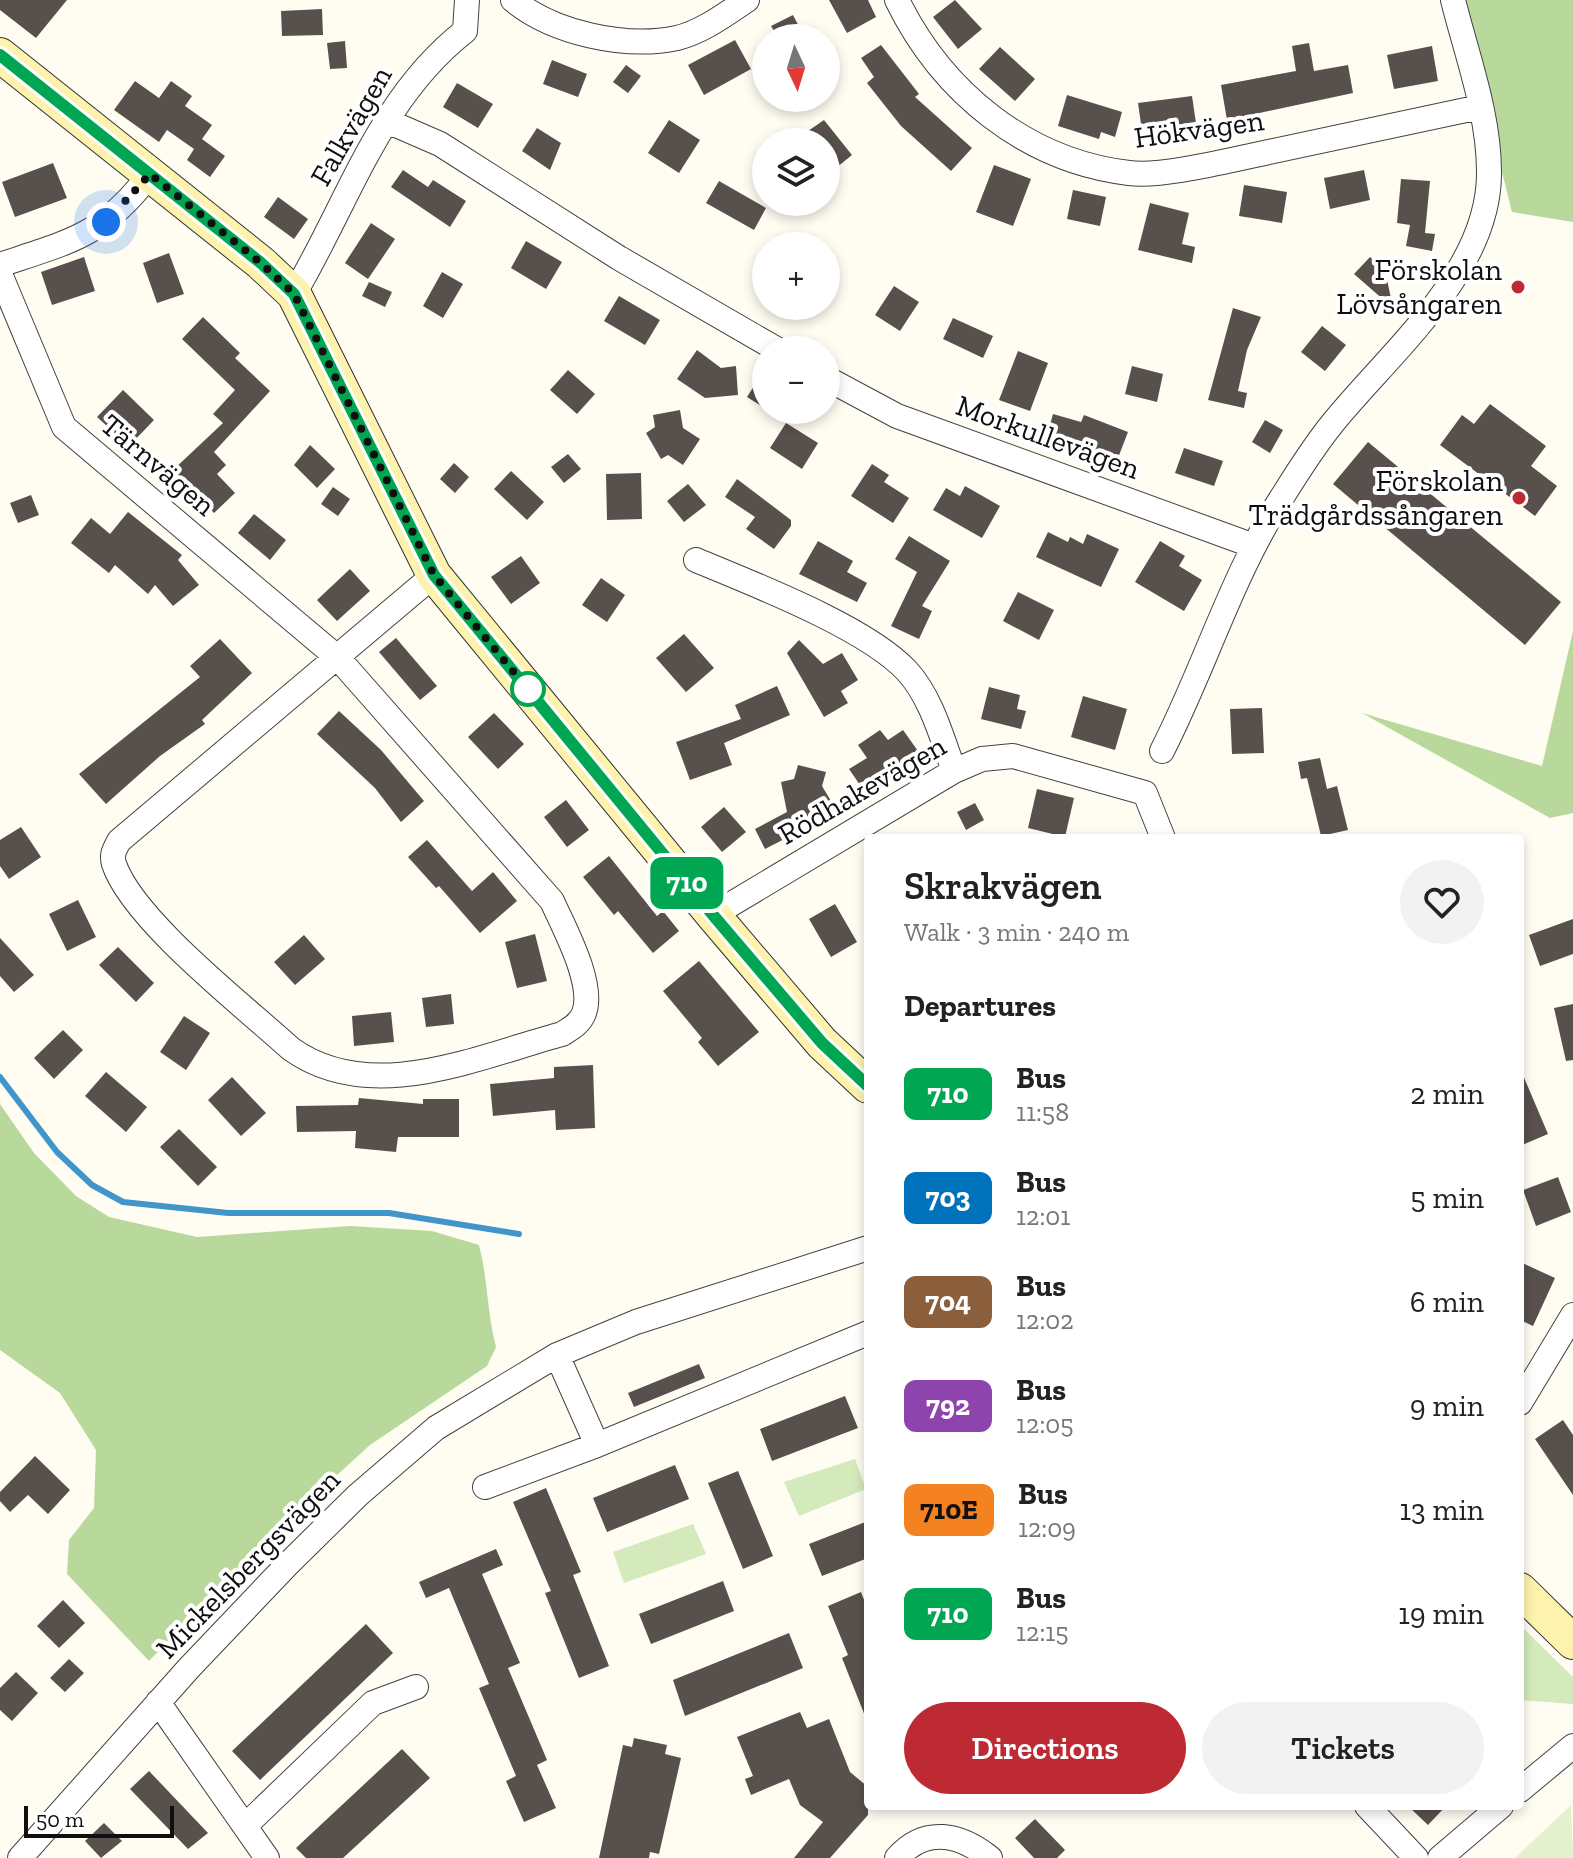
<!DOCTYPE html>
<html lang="en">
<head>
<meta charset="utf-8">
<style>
	:root { --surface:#fff; --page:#f2f2f2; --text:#222; --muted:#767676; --accent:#bd2a33 }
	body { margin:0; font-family:"Zilla Slab",serif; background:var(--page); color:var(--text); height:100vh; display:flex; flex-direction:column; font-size:30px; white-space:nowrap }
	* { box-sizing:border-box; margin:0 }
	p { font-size:26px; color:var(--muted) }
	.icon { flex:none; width:44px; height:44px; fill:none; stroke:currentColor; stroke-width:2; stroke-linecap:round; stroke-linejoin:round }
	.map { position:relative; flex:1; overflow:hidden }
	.sheet { position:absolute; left:864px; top:834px; width:660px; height:976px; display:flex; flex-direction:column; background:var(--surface); border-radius:8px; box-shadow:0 4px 12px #0003 }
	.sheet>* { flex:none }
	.badge { padding:0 16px; border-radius:12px; font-size:28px; line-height:52px }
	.needle { width:52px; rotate:176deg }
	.tools { position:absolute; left:752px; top:24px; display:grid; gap:16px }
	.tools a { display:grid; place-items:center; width:88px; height:88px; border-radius:50%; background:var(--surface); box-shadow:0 4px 12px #0003; font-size:40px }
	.scale { position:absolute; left:24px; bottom:20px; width:150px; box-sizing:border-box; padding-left:8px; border:4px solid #0f0f0f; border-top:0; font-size:22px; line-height:28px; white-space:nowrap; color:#0f0f0f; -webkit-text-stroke:6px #fff; paint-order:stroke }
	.you { position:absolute; width:40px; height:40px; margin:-20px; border:6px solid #fff; border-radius:50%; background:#1a73e8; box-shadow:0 0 0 12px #1a73e833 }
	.map>.badge { position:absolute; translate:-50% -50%; box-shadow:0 0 0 4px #fff }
	h2 { padding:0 40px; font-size:30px; line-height:72px }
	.round { display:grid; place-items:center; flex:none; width:84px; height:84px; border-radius:42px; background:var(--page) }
	.head { display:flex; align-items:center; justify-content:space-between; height:136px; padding:0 40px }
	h1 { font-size:38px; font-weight:600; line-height:60px }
	.action { display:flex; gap:16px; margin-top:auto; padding:16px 40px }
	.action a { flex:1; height:92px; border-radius:48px; background:var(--accent); color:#fff; font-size:32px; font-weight:600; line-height:92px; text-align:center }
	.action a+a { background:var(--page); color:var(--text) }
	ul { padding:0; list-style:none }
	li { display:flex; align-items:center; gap:24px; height:104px; padding:0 40px }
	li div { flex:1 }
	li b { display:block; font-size:30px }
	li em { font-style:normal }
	li .badge { min-width:88px; font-weight:700; text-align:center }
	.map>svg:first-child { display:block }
</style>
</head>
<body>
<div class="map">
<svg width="1573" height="1858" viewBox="0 0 1573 1858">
	<rect width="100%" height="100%" fill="#fffcf2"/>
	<path fill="#d4e9bc" d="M855 1459 866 1489 799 1516 784 1482Z
		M693 1524 706 1554 624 1583 613 1552Z
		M1520 1625 1573 1677V1704L1520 1700Z"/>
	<path fill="#b8d99b" d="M1459 0H1573V222L1512 212Z
		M1573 631V813L1550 818 1362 713 1542 766Z
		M0 1104 34 1153 76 1196 109 1217 197 1237 350 1226 432 1231 479 1245C488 1280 487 1313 496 1347L487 1366 370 1445 278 1529 149 1661 67 1574 69 1540 94 1508 96 1450 60 1393 0 1350Z"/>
	<path fill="#e5f0cd" d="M1571 1805 1573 1858H1515Z"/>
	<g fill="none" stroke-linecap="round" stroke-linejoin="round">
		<path stroke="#4095ca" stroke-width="6" d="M0 1077 57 1152 92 1185 123 1202 228 1213H389L519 1234"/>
	</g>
	<path fill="#58504c" d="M0 0H67L36 38 0 10Z
		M829 0H868L876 17 847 33Z
		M955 0 982 29 958 49 933 17Z
		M322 9 323 35 282 36 281 11Z
		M793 15 805 38H778L771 26Z
		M735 40 751 69 704 95 688 65Z
		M345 41 347 68 330 69 327 43Z
		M1309 43 1314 71 1348 65 1353 93 1227 120 1221 85 1296 71 1292 46Z
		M881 45 919 94 915 97 972 148 951 171 901 126 867 83 874 77 861 58Z
		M1432 46 1438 81 1394 89 1387 55Z
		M1000 47 1035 79 1015 101 979 69Z
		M552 60 587 74 578 97 543 84Z
		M626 65 641 76 628 93 613 82Z
		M135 81 159 98 171 81 192 96 185 106 212 125 202 139 225 156 210 177 187 160 194 149 167 130 159 142 114 110Z
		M457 83 493 104 478 128 443 107Z
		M1067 95 1122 112 1115 137 1101 132 1099 139 1058 126Z
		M1192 96 1197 130 1143 138 1138 103Z
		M669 120 700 140 679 173 648 153Z
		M824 120 852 155 826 176V142H792Z
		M537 128 561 143 550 170 522 151Z
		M53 163 67 198 15 217 2 182Z
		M994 165 1031 179 1013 226 976 212Z
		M403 170 428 187 433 180 466 201 450 227 391 187Z
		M1364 170 1370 200 1330 209 1324 178Z
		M1401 179 1430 181 1425 233 1435 234 1432 251 1406 246 1410 225 1397 223Z
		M719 181 766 208 754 230 706 203Z
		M1244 185 1287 192 1282 223 1239 216Z
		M1073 190 1106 197 1100 226 1067 219Z
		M278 197 308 219 294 239 264 217Z
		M1150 203 1189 213 1182 244 1195 247 1192 263 1138 250Z
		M371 223 395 239 368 279 345 263Z
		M526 241 562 262 546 289 511 268Z
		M169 253 184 294 157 303 143 263Z
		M84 257 95 291 52 305 41 272Z
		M1370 257 1385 270 1393 308 1354 274Z
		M442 272 463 284 443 318 423 306Z
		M369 282 392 292 385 307 362 296Z
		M894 286 919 302 900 331 875 315Z
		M619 296 660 320 645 345 604 321Z
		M1233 308 1261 317 1247 350 1238 391 1247 393 1244 408 1208 400Z
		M203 317 240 353 235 358 270 391 214 452 226 465 217 474 235 493 214 513 173 470 223 423 213 414 235 390 182 339Z
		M953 318 993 336 983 358 943 339Z
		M1322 326 1346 345 1325 371 1301 352Z
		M697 350 721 368 736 366 738 395 705 398 677 379Z
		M1018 351 1048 363 1030 411 999 400Z
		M1132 366 1163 374 1157 402 1125 394Z
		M766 367V409L747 397Z
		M568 370 595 394 577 414 550 390Z
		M123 390 154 420 129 446 97 417Z
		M1490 404 1546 446 1531 466 1557 486 1535 516 1440 445 1462 415 1474 424Z
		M680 410 683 428 700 439 683 465 668 455 661 459 646 433 655 427 653 415Z
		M1053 414 1081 422 1084 415 1128 432 1118 458 1048 432Z
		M1265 420 1283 430 1270 453 1252 442Z
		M786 423 818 443 802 469 770 448Z
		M1368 442 1561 602 1525 645 1333 484Z
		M310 445 335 469 317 488 294 465Z
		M1184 448 1223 461 1214 486 1175 473Z
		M568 454 581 469 564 483 551 467Z
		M454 463 469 477 455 493 440 479Z
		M872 464 889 475 884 482 909 498 893 523 851 496Z
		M511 471 544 502 527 520 494 489Z
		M641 473 642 519 607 520 606 474Z
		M737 479 791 520V526L774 549 746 529 755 517 725 497Z
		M688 484 706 505 684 522 667 501Z
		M965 486 1000 506 982 538 933 510 946 488 960 496Z
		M333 487 350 499 338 516 321 504Z
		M31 495 39 515 18 523 10 503Z
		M128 512 182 555 178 560 199 585 173 606 155 585 148 594 115 565 109 573 71 543 91 518 110 534Z
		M254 514 286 540 270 560 238 533Z
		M1048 532 1068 542 1070 537 1083 544 1087 534 1119 549 1101 587 1036 557Z
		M909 536 950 561 922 606 932 611 919 639 891 626 917 572 895 559Z
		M818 541 853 561 847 572 867 583 857 602 799 574Z
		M1160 541 1185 556 1179 566 1202 580 1184 611 1135 582Z
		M521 556 540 583 511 604 491 577Z
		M350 569 370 591 337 621 317 600Z
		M601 578 625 595 607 622 582 605Z
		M1018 592 1054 610 1039 640 1003 621Z
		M684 634 714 668 686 692 656 658Z
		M396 638 437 686 420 700 379 652Z
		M220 639 252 673 202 720 205 724 160 756 106 804 79 774 200 677 190 666Z
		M799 640 823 664 842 653 858 680 841 691 848 703 824 717 787 653Z
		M777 686 790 715 724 743 732 765 690 780 676 742 741 719 735 705Z
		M989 687 1020 695 1017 709 1026 711 1021 729 981 719Z
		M1083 696 1127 709 1115 750 1071 737Z
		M1262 708 1264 753 1232 754 1230 709Z
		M339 711 381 750 424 801 401 822 375 788 317 734Z
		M494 713 524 744 498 769 468 737Z
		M880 730 888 740 903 730 918 751 862 788 849 769 867 758 858 745Z
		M1320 758 1327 789 1337 786 1348 830 1321 836 1307 778 1301 779 1298 762Z
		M798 765 826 772 822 786 834 806 798 826 800 831 765 849 755 829 787 812 781 782 794 779Z
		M1037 789 1074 798 1065 837 1028 828Z
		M566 800 589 830 567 847 544 817Z
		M975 803 984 820 966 830 957 812Z
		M724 807 746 832 722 852 701 827Z
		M21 827 41 857 9 879 0 866V840Z
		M427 840 472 891 493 872 517 901 480 933 439 886 436 888 408 857Z
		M609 856 657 916 663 911 679 931 653 953 618 911 614 915 583 877Z
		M78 900 96 937 67 951 49 914Z
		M835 904 857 942 831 957 809 919Z
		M1573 919V954L1540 966 1529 935Z
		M535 934 547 981 517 988 505 942Z
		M304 935 325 959 295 985 274 962Z
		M0 938 34 975 14 992 0 976Z
		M118 947 154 983 136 1002 99 965Z
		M699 961 759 1032 718 1066 698 1042 702 1038 663 991Z
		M451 994 454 1024 426 1027 422 998Z
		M1573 1004V1060L1566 1061 1554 1008Z
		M391 1012 394 1042 354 1046 352 1016Z
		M184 1016 210 1033 186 1070 160 1052Z
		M63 1030 83 1050 54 1079 34 1058Z
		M593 1065 595 1128 556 1130 555 1110 493 1116 490 1084 554 1078V1067Z
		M1520 1068 1548 1134 1520 1146Z
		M106 1072 147 1107 126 1132 85 1096Z
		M232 1077 266 1113 241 1136 208 1100Z
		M359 1098 423 1104V1099H459V1137H398L396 1152 355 1148 356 1131 297 1132 296 1106 358 1105Z
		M179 1129 217 1167 198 1186 160 1147Z
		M1558 1177 1571 1212 1536 1226 1523 1190Z
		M1520 1262 1555 1278 1533 1326 1520 1320Z
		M699 1364 705 1378 634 1407 628 1393Z
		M845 1396 858 1428 772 1461 760 1429Z
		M1563 1420 1573 1435V1495L1535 1439Z
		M35 1456 70 1490 48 1514 28 1495 10 1512 0 1501V1492Z
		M675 1465 689 1499 607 1532 593 1498Z
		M738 1471 773 1556 743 1569 708 1483Z
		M546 1488 581 1572 573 1575 609 1666 579 1678 545 1593 551 1591 513 1502Z
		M868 1521V1558L822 1576 809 1544Z
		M496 1549 503 1565 482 1574 520 1663 508 1668 547 1760 537 1765 556 1808 524 1822 506 1781 516 1776 479 1688 489 1684 449 1588 426 1598 419 1582Z
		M723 1581 734 1611 651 1644 639 1614Z
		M861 1592 868 1610 867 1721 842 1658 848 1655 828 1606Z
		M63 1600 85 1623 59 1648 37 1626Z
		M366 1624 393 1653 260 1780 232 1751Z
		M789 1633 803 1668 685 1716 673 1680Z
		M69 1659 84 1673 65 1692 50 1678Z
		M16 1672 38 1693 12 1721 0 1710V1688Z
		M800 1712 807 1728 829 1719 850 1772 868 1787V1815L830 1858H794L823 1822 800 1805 789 1779 751 1795 745 1779 753 1776 737 1737Z
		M634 1738 667 1745 665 1754 681 1758 659 1854 650 1852 649 1858H599L623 1745 632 1747Z
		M402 1749 430 1778 343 1858H306L296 1848Z
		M149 1771 208 1833 188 1849 130 1789Z
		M1408 1806H1446L1428 1825Z
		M1035 1819 1065 1850 1057 1858H1034L1015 1838Z
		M104 1823 122 1841 101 1858 85 1841Z"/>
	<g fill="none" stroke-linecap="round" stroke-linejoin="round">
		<g stroke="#424242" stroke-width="26">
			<path id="street" d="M513 0C553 33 625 49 677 38 702 32 726 14 747 0
				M897 0C942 92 1026 161 1129 173 1161 177 1222 162 1255 155 1330 139 1405 123 1480 107
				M387 121 440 144 619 258 778 350
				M0 265C71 241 103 236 150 174
				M0 274 64 427 338 658 552 901C564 928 595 984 584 1013 580 1024 570 1029 562 1034 477 1057 371 1106 291 1049 244 1006 133 920 114 864 111 854 115 849 119 841L434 575
				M294 294C348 203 379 98 465 31L467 0
				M826 378 897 416 1254 546
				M696 560C753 584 866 627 907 671 931 697 942 738 954 771
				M1162 751C1205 667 1232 574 1284 494 1299 470 1315 445 1332 424 1390 352 1490 271 1489 172 1489 114 1467 56 1453 0
				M713 915 954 771 982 759 1013 756 1145 793 1163 838
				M557 1355 597 1445
				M1520 1403 1573 1315
				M485 1487 597 1445 868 1333
				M158 1702 267 1858
				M1520 1790 1573 1746
				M1367 1806 1416 1858
				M245 1826 373 1703 416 1687
				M20 1858 189 1668 287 1565 358 1495 436 1428 557 1355 636 1322 868 1248
				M897 1858C925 1826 960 1834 990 1858
				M1440 1858 1501 1806"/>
		</g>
		<g stroke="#313131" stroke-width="36">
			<path id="secondary" d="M0 55 261 263 294 294 434 575 713 915 822 1043 868 1086
				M1520 1590 1573 1642"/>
		</g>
		<use href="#street" stroke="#fff" stroke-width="24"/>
		<use href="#secondary" stroke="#fdf3af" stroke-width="34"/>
	</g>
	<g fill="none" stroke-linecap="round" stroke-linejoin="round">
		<g stroke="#fff" stroke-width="18">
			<path id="line" d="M0 55 261 263 294 294 434 575 713 915 822 1043 868 1086"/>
		</g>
		<use href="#line" stroke="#00a651" stroke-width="12"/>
		<path stroke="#0f0f0f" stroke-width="8" stroke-dasharray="0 14.4" d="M106 222 150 174 261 263 294 294 434 575 530 692 528 689"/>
	</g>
	<g fill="#bd2a33" stroke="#fff" stroke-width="3">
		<circle cx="1518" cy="287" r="8"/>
		<circle cx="1519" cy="498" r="8"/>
	</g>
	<circle fill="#fff" stroke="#00a651" stroke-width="4" cx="528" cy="689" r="16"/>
	<g text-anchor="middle" stroke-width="8" stroke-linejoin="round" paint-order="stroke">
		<g font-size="30" fill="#0f0f0f" stroke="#fff">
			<text transform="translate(351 126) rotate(-60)" y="10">Falkvägen</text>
			<text transform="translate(1199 129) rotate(-8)" y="10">Hökvägen</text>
			<text transform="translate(1048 437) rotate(20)" y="10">Morkullevägen</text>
			<text transform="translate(158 465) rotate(40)" y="10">Tärnvägen</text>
			<text transform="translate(862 790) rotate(-30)" y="10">Rödhakevägen</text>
			<text transform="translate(248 1564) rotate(-46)" y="10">Mickelsbergsvägen</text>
		</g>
		<g font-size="30" fill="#0f0f0f" stroke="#fff" text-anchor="end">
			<text x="1502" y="280">Förskolan<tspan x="1502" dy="34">Lövsångaren</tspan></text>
			<text x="1503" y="491">Förskolan<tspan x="1503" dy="34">Trädgårdssångaren</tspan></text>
		</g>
	</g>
</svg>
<div class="tools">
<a><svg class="needle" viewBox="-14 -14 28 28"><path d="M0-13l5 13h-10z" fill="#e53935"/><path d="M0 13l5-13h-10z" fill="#767676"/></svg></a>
<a><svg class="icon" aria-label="layers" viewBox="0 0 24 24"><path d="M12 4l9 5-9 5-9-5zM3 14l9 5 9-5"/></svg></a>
<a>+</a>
<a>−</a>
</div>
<div class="scale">50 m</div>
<div class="you" style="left:106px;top:222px"></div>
<b class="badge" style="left:687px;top:883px;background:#00a651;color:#fff">710</b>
<section class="sheet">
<div class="head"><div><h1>Skrakvägen</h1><p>Walk · 3 min · 240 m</p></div><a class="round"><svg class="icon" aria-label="heart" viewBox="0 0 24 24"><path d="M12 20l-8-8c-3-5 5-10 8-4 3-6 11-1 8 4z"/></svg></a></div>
<h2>Departures</h2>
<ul>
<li><span class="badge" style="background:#00a651;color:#fff">710</span><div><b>Bus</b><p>11:58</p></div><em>2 min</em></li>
<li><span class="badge" style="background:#0072bc;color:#fff">703</span><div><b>Bus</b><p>12:01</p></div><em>5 min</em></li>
<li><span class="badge" style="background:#8b5e3c;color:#fff">704</span><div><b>Bus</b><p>12:02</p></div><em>6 min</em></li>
<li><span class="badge" style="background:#8e44ad;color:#fff">792</span><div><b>Bus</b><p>12:05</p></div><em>9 min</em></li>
<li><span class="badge" style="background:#f58220;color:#111">710E</span><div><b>Bus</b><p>12:09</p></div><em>13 min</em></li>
<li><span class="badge" style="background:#00a651;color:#fff">710</span><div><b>Bus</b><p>12:15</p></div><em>19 min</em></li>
</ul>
<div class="action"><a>Directions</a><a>Tickets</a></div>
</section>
</div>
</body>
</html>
